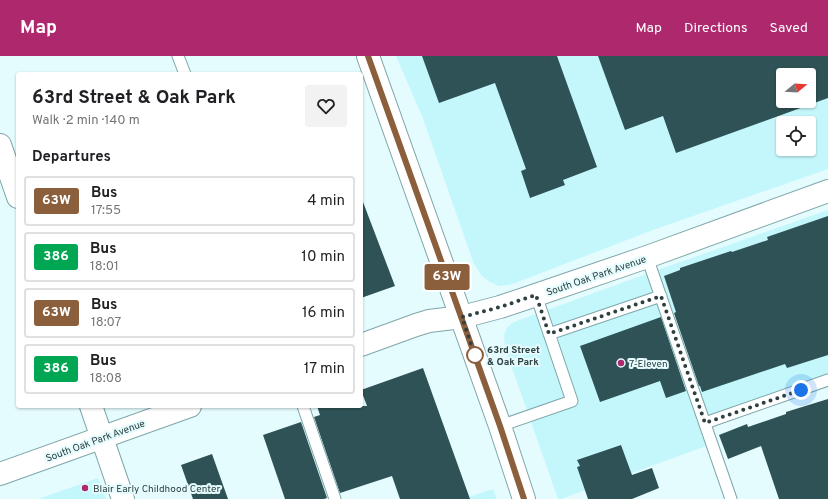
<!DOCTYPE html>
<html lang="en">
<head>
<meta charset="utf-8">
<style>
	:root { --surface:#fff; --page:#f2f2f2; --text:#202124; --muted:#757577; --line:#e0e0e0; --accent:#ae286e }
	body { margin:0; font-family:Overpass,sans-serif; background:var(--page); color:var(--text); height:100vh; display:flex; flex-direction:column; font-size:15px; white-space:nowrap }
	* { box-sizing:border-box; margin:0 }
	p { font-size:13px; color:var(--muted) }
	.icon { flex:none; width:22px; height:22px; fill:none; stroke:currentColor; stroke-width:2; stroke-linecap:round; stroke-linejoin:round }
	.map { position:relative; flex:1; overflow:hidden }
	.details { position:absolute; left:16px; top:16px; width:347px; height:336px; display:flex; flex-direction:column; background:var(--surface); border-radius:4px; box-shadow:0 1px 3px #0004 }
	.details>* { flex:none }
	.badge { padding:0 8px; border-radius:3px; font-size:14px; line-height:26px }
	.needle { width:26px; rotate:72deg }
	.controls { position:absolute; left:776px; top:12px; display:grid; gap:8px }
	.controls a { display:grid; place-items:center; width:40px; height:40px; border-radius:4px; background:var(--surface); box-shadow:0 1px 3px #0004; font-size:20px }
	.you { position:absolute; width:20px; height:20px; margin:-10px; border:3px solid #fff; border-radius:50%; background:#1a73e8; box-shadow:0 0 0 6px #1a73e833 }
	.map>.badge { position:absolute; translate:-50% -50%; box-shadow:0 0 0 2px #fff }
	h2 { padding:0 16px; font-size:15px; line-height:36px }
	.round { display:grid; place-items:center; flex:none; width:42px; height:42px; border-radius:4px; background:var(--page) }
	.head { display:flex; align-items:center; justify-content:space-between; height:68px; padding:0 16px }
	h1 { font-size:19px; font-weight:700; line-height:30px }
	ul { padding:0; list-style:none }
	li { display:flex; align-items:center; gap:12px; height:50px; margin:0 8px 6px; padding:0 8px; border:2px solid var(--line); border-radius:4px }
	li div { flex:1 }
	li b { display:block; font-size:15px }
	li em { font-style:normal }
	li .badge { min-width:44px; font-weight:700; text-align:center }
	header { display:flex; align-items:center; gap:24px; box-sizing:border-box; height:56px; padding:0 20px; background:var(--accent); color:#fff }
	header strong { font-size:19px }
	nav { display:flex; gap:22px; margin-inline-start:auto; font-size:14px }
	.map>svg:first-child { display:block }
</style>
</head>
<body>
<header>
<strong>Map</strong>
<nav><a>Map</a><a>Directions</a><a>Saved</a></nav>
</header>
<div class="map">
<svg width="828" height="443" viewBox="0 0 828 443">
	<rect width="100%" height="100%" fill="#e4fcfe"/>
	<path fill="#c4f7fc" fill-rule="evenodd" d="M396 0H828V113L653 174 510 229 499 230 490 226 482 220 474 208 422 60ZM783 19H809V45H783ZM783 67H809V93H783Z
		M828 154V322L702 367 709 389 561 443H558L505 292 504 279 507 272 512 267 522 263 649 217Z
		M98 422 106 443H38Z
		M493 433 497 443H462Z"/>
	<path fill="#2e5255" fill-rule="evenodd" d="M422 0H557L597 111 563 124 565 129 530 142 521 115 526 113 495 27 439 47Z
		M598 0H828V42L676 97 663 60 625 74ZM783 19H809V45H783Z
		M361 146H363L395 230 361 242Z
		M828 160V299L787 312 785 308 702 336 700 330H699L674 257 676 256 664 220 680 214V212L731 195 732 196 768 184 767 181Z
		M661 261 686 335 666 342 660 325 600 346 580 290Z
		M423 312 470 443H400L392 420 340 437 314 361 320 359 317 350H367L361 334Z
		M828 343V443H779L761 390 728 403 719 379 747 368 748 371 786 358V356Z
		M301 366 327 442 324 443H285L263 379Z
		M621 389 632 419 652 412 659 432 632 443H588L577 411 580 410 577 404Z
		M212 398 228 443H193L181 409Z"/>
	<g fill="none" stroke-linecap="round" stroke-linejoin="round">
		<g stroke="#7fa6a9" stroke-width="13">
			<path id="lane" d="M178 0 185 18
				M647 201 731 443
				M549 278 661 240
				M303 350 335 443
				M705 367 828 324
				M500 370 572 345 536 239"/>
		</g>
		<g stroke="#7fa6a9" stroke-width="24">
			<path id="street" d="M0 89 18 141
				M361 289 416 269 429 265 462 261 500 251 536 239 647 201 828 135
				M91 350 123 443
				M0 418 190 350"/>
		</g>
		<g stroke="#7fa6a9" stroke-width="24">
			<path id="secondary" d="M368 0 500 370 524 443"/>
		</g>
		<use href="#lane" stroke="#fff" stroke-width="11"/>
		<use href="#street" stroke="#fff" stroke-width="22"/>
		<use href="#secondary" stroke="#fff" stroke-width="22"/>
	</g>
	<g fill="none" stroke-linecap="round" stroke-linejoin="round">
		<g stroke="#fff" stroke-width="9">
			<path id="line" d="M368 0 500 370 524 443"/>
		</g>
		<use href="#line" stroke="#8b5e3c" stroke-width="6"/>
		<path stroke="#2f4041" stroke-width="4" stroke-dasharray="0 7.2" d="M475 299V300L462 261 500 251 536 239 549 278 661 240 705 367 801 334"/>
	</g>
	<circle fill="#fff" stroke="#8b5e3c" stroke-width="2" cx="475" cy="299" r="8"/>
	<g fill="#ae286e" stroke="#e4fcfe" stroke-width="1.5">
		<circle cx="621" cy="307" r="4"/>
		<circle cx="85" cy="432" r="4"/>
	</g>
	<g text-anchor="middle" stroke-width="4" stroke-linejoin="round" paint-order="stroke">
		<g font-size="10" fill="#2f4041" stroke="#e4fcfe">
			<text transform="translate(596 219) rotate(-19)" y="4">South Oak Park Avenue</text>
			<text transform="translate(95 384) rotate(-20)" y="4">South Oak Park Avenue</text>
		</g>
		<g font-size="10" font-weight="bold" fill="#2f4041" stroke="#e4fcfe" text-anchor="start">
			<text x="487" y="297">63rd Street<tspan x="487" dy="12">&amp; Oak Park</tspan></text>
		</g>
		<g font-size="10" fill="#2f4041" stroke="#e4fcfe" text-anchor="start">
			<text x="629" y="311">7-Eleven</text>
			<text x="93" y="436">Blair Early Childhood Center</text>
		</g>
	</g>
</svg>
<div class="controls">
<a><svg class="needle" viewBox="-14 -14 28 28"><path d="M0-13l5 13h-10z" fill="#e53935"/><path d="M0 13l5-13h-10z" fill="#757577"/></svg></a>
<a><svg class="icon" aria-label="locate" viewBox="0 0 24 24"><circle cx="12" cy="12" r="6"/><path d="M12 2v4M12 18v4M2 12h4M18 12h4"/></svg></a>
</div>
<div class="you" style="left:801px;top:334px"></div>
<b class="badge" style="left:447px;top:221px;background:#8b5e3c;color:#fff">63W</b>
<section class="details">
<div class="head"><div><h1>63rd Street &amp; Oak Park</h1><p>Walk · 2 min · 140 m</p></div><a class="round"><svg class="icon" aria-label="heart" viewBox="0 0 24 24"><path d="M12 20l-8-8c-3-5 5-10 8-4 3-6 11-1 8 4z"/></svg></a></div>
<h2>Departures</h2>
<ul>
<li><span class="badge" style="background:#8b5e3c;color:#fff">63W</span><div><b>Bus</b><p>17:55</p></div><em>4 min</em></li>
<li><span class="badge" style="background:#00a651;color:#fff">386</span><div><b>Bus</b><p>18:01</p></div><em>10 min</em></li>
<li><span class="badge" style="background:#8b5e3c;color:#fff">63W</span><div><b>Bus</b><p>18:07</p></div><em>16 min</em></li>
<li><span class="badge" style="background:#00a651;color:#fff">386</span><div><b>Bus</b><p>18:08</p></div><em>17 min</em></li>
</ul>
</section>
</div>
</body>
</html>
